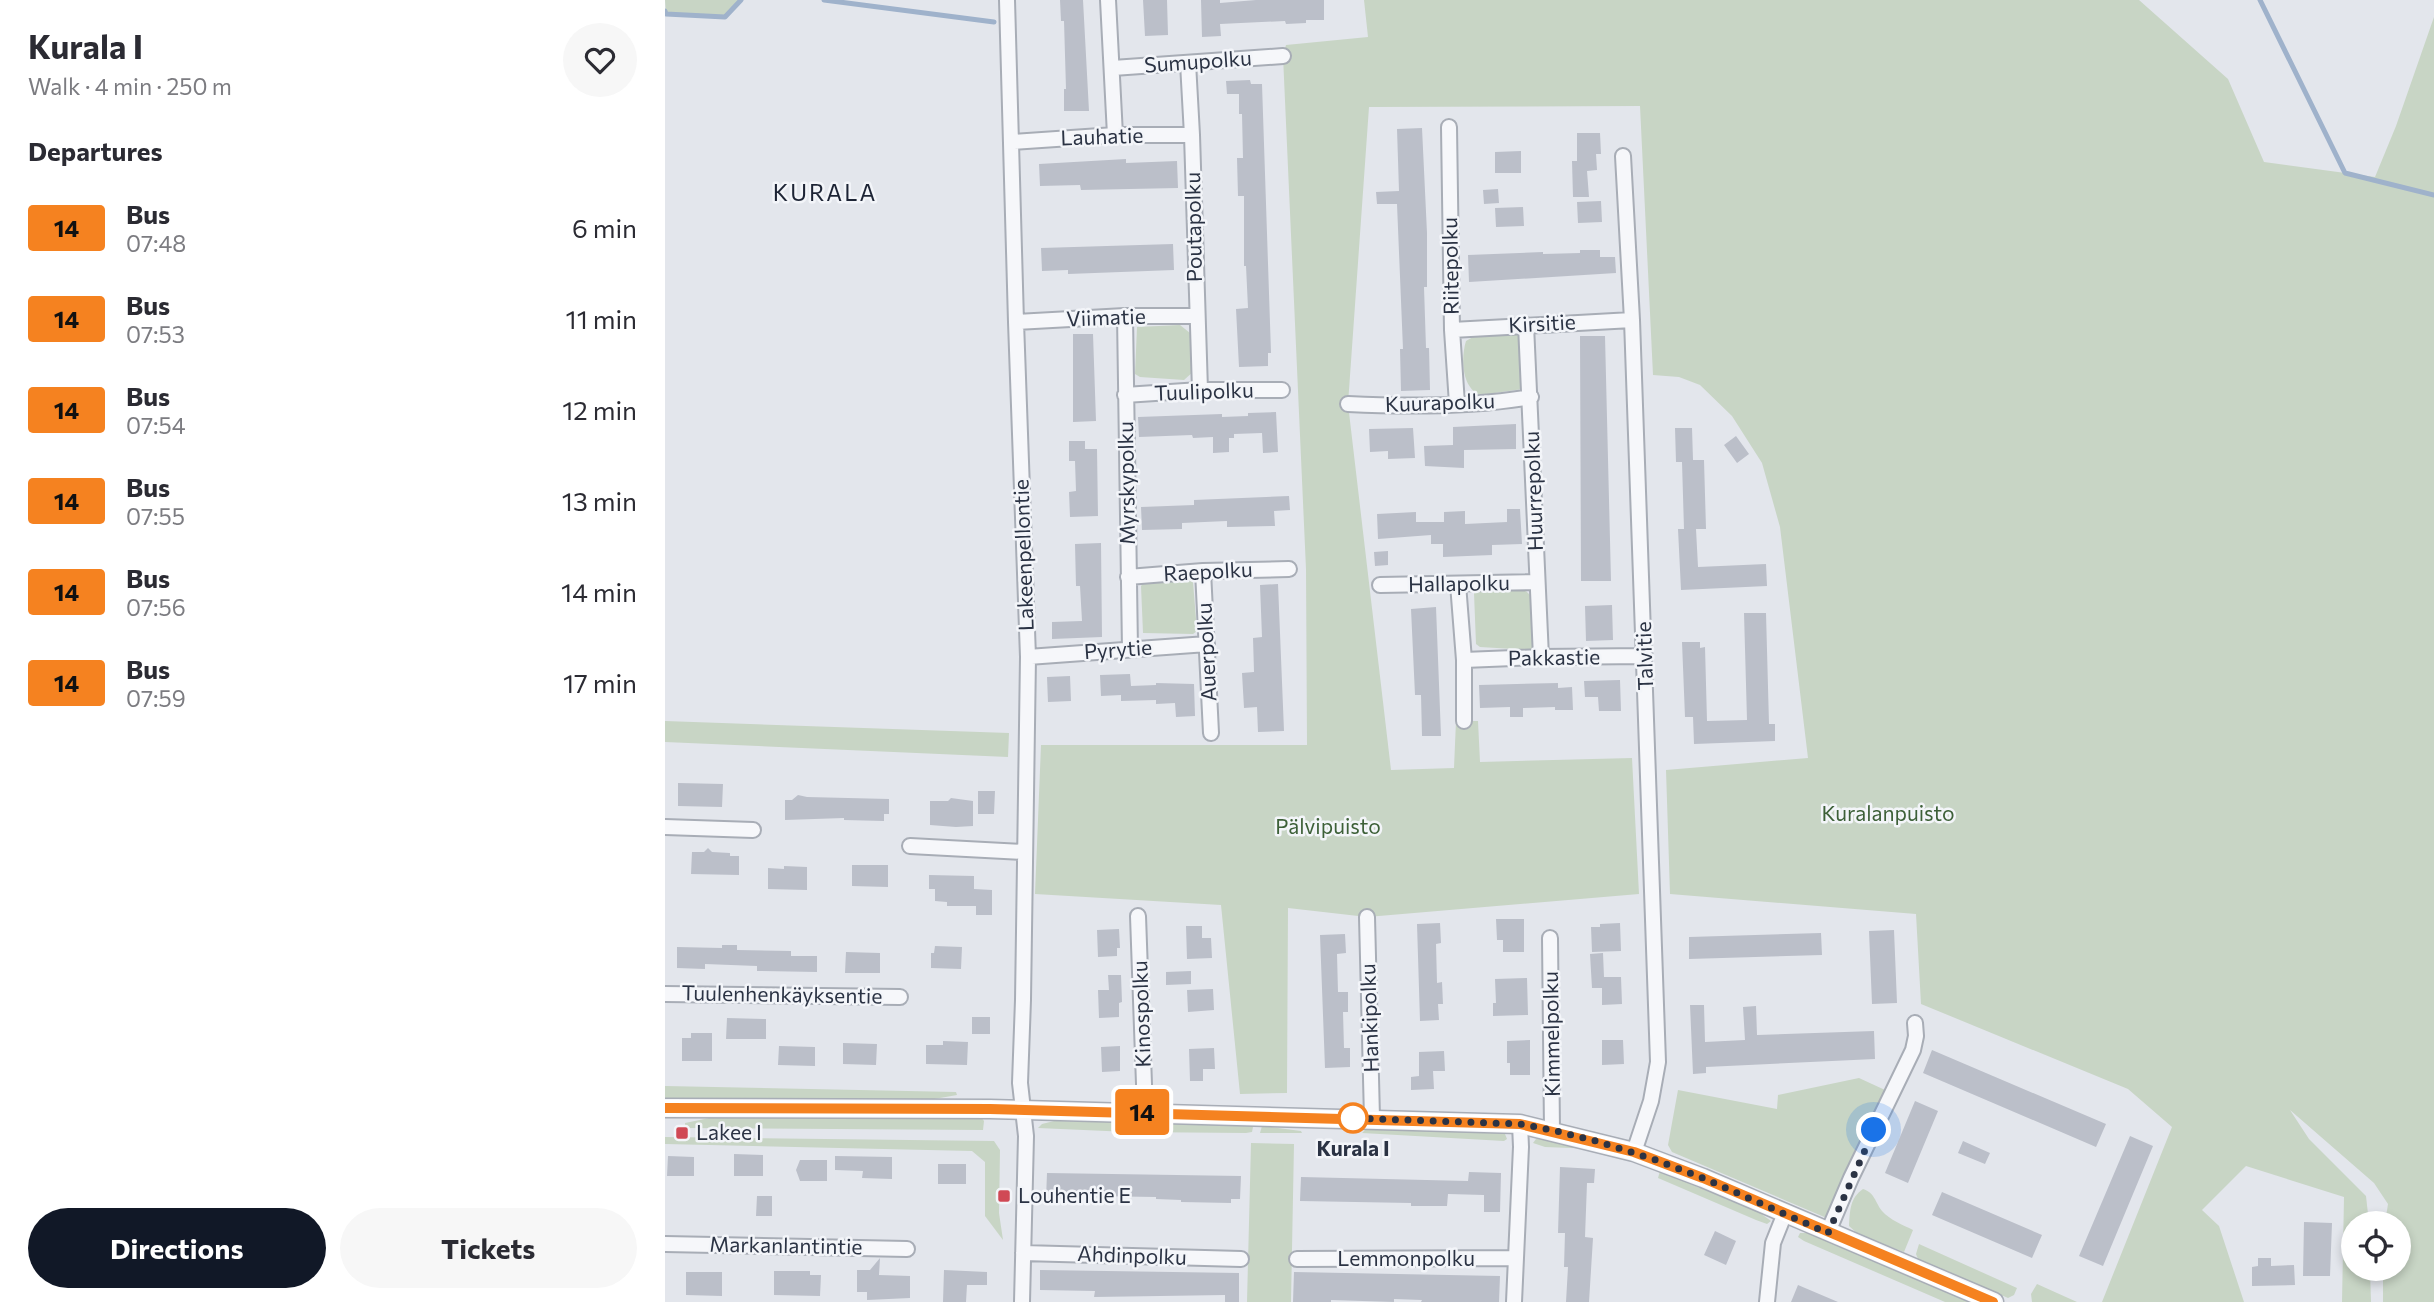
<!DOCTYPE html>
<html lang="en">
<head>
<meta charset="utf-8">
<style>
	:root { --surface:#fff; --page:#f7f7f7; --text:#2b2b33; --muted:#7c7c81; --accent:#111827 }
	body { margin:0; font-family:Commissioner,sans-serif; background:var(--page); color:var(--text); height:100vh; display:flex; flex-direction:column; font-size:26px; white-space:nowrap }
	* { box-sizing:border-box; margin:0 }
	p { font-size:23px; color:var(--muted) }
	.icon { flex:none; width:38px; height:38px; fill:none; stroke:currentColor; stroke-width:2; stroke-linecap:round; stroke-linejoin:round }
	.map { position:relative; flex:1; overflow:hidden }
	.details { display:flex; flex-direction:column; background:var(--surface); width:665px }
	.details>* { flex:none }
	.badge { padding:0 14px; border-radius:5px; font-size:24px; line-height:46px }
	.controls { position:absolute; left:1676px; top:1211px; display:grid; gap:14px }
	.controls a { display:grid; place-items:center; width:70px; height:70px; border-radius:50%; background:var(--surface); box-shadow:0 4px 10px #0003; font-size:35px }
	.you { position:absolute; width:35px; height:35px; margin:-18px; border:5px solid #fff; border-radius:50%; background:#1a73e8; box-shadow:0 0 0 10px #1a73e833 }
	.map>.badge { position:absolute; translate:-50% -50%; box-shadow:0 0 0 4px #fff }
	h2 { padding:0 28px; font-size:26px; line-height:63px }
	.round { display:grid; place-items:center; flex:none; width:74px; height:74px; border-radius:37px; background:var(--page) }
	.summary { display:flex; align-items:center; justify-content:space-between; height:119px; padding:0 28px }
	h1 { font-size:33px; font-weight:700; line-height:52px }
	.primary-button { display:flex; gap:14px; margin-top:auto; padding:14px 28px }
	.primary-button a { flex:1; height:80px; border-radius:42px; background:var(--accent); color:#fff; font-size:28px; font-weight:700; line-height:80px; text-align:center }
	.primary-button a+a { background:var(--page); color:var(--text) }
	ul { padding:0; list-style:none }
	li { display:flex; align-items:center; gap:21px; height:91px; padding:0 28px }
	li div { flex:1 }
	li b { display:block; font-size:26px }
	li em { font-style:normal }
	li .badge { min-width:77px; font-weight:700; text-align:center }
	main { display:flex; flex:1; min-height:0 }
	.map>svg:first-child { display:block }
</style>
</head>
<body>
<main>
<section class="details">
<div class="summary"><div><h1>Kurala I</h1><p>Walk · 4 min · 250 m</p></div><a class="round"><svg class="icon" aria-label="heart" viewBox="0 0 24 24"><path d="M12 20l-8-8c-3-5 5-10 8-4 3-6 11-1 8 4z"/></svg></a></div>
<h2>Departures</h2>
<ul>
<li><span class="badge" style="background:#f58220;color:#111">14</span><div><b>Bus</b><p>07:48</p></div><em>6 min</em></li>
<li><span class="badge" style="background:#f58220;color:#111">14</span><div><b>Bus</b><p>07:53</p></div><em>11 min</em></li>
<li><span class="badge" style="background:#f58220;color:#111">14</span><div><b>Bus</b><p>07:54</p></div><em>12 min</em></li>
<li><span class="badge" style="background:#f58220;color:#111">14</span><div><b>Bus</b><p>07:55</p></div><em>13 min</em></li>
<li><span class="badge" style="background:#f58220;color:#111">14</span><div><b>Bus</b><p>07:56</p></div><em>14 min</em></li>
<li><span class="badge" style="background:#f58220;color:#111">14</span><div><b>Bus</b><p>07:59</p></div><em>17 min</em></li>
</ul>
<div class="primary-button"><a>Directions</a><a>Tickets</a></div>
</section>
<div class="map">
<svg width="1769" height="1302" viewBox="0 0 1769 1302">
	<rect width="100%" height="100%" fill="#e3e6ec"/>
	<path fill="#c8d5c5" d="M0 0H76L60 17 1 14Z
		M699 0H1474L1563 79 1599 162 1710 177 1731 126 1769 17V1302H1718V1269H1734V1223H1720L1723 1204 1709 1183 1625 1110 1644 1139 1701 1196 1704 1223H1689V1269H1705L1706 1302H1677L1679 1197 1581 1166 1537 1210 1554 1226 1579 1302H1437L1507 1127 1463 1089 1256 1004 1251 914 1005 894 1001 770 1143 758 1115 527 1097 463 1067 416 1035 385 1014 377 988 375 975 106 704 107 683 404 726 770 789 768 791 721H813L815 762 967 758 974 894 702 917 623 908 622 1093 575 1094 556 905 370 894 376 745H642L641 569 618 56 621 45 703 37Z
		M515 325 525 333 529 371 519 380 475 377 470 374 472 327Z
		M855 333 858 389 815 395C796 387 796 357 801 341L813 334Z
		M525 580 528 582 532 631 528 634 478 633 476 586 480 581Z
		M814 591H861L866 596 868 647 865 650 815 647 811 644 809 593Z
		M0 721 344 733 343 757 0 742Z
		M1194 1078 1220 1090 1164 1219 1007 1152 1003 1145 1013 1090 1112 1109 1113 1095Z
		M0 1086 291 1092 292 1095 252 1102 0 1100Z
		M59 1115 315 1116 319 1121 318 1130 20 1128V1123Z
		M389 1121 583 1124 588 1127 587 1132 581 1133 464 1132 373 1128 377 1124Z
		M597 1126 636 1131 637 1133H595Z
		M717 1128 834 1131 840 1134 842 1139 839 1141 697 1133 700 1130Z
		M0 1137 329 1141 335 1150 334 1213 338 1240 320 1216V1162L307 1151 0 1144Z
		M882 1137 931 1149 880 1147 868 1143 871 1139Z
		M586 1143 629 1144 626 1302H582Z
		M995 1171 1095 1213 1106 1221 1102 1224 1091 1220 993 1178Z
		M1198 1189C1210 1193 1210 1202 1217 1211 1225 1220 1238 1225 1248 1230L1239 1252 1194 1235 1184 1226C1185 1210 1185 1198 1198 1189Z
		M1135 1233H1144L1304 1302H1280L1139 1241 1133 1237Z
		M1254 1244 1352 1288 1349 1295 1343 1298 1253 1259 1251 1254Z
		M1372 1284 1412 1302H1367L1366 1294Z"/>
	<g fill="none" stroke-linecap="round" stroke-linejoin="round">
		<path stroke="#9fb2cb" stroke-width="5" d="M159 0 329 22
			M1595 0 1680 173 1769 195
			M0 11 1 14 60 17 76 0"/>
	</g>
	<path fill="#bbbfc9" d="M395 0H418L424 111H399V89H401L399 21H396Z
		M478 0H502L503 35 480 36Z
		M536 0H555V3L591 0H659V20H641V23L621 24 620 21 555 24 556 36 537 37Z
		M585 80 586 84H597L606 353H603V366L574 367 571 309 583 308 581 266H579V196H573L572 158H578L577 114H574V94H562L561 81Z
		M757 128 762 233V287H759L761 348H764L765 390 736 391 735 349H738L732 204H712L711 192 734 191 732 129Z
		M912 133H935L936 154H931L932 170 922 171 924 197H908L907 161H912Z
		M856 151V173H830V152Z
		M461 159V163L512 161 513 188 416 190 415 185 375 186 374 164Z
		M833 189 834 203 819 204 818 190Z
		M936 201 937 222 913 223 912 202Z
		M858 207 859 226 831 227 830 208Z
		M508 244 509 270 403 274V270L377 271 376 248Z
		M915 250H935V257H950L951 273 804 282 803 255 878 252V254L915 253Z
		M408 334H428L431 421 408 422Z
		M915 336H940L946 581H916Z
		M611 412 613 452 598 453 597 433 569 434V438H564V452L548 453V437L528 438 527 435 474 437 473 417 557 414V417L583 416V413Z
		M851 424V449L799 450V468L760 466 759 446 788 445V427Z
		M748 428 750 458 723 459V451L705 452 704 429Z
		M1010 428H1027L1028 460H1039L1041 529H1031L1033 567 1101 564 1102 586 1016 590 1013 529H1019L1017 462H1011Z
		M1071 436 1084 454 1072 463 1059 445Z
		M404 441H420V449H432L433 516 405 517 404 492 411 491 410 461H404Z
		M624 496 625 510 609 511 610 526 562 527V521L517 523V529L477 530 476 507 529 505V500Z
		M842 509H855L857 544 827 545V555L778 557V544H766V535L713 539 712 514 751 512V522H779V512L800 511V524L842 522Z
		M436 543 437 637 387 639V622L417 621 415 586H411L410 544Z
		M723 551V565L710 566 709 552Z
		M613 584 619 731 593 732 592 707 579 708 577 673 589 672 588 638 597 637 595 585Z
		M947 605 948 640 921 641 920 606Z
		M771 607 776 736H757L756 695H750L746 609Z
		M1079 613H1101L1104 724H1110V741L1029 744 1028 717H1020L1017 642H1035V648L1040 647 1042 721 1082 720Z
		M465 674 466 686 491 685V683L529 684 530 716 511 717 510 703 491 704V700L456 701V695L436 696 435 675Z
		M405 676 406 701 383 702 382 677Z
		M955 680 956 711H934L933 697H920L919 681Z
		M893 683V688L907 687 908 710H890V707L858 708V717H845V707L815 708 814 685Z
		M13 783 58 784 57 807 13 806Z
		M313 791H330L329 814H313Z
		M133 795 142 797 224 799V814H219V821L179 820V818L120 820V800H127Z
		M286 798 308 801V826L291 827 265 825V801H283Z
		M43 848 47 852 65 853V856H74V875L26 874 27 852H39Z
		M187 865H223V887L187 886Z
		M119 866 142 867V890L103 889V868L119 869Z
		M264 875 309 876V889L327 890V915H311V906H282V902L270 901V889H264Z
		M831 919H859V952H838V940H832Z
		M775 923 776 943 771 944 772 983 777 982 778 1004H773L774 1020 755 1021 752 924Z
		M955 923 956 951 927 952 926 927H935V924Z
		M521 926H537V938H546L547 958 522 959Z
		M454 929 455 948H452V956L433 957 432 930Z
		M1229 930 1232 1003 1207 1004 1204 931Z
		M1156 933 1157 955 1024 959V937Z
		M680 934 681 953 672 954 673 992H683V1012H678L679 1048H685V1067L660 1068 655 935Z
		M57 945H72V950L126 951V956H152V972L92 971V966L40 964V969L12 968V947L57 948Z
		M270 946 297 947 296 969 266 968V953H269Z
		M181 952 215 953V973H180Z
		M938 953 939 977H956L957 1004 937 1005V988H927L925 954Z
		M526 971V984L501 985V972Z
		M443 975H456L457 1002 454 1003V1017L434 1018 433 990H444Z
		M862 978 863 1015 828 1016V1003H831L830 979Z
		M548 989 549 1010 523 1012 522 990Z
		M1025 1005H1039L1040 1042 1080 1040 1078 1007 1091 1006 1092 1035 1209 1031 1210 1059 1041 1067V1073L1028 1074Z
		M307 1017H325V1034H307Z
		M62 1018 101 1019V1039H61Z
		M26 1033H47V1061H17V1038H26Z
		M865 1040V1075H845V1063H842V1041Z
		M937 1040H958L959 1064 937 1065Z
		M278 1041 303 1042 302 1065 261 1064V1045H278Z
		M178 1043 212 1044 211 1065 178 1064Z
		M114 1046 150 1047V1066L113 1065Z
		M455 1046V1071L437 1072 436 1047Z
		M549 1048 550 1069H538V1081H525L524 1049Z
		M1267 1050 1441 1124 1431 1147 1258 1073Z
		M779 1051 780 1071H768L769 1089 746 1090V1077L754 1076V1052Z
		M1250 1101 1273 1111 1243 1183 1220 1173Z
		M1465 1136 1488 1146 1438 1266 1414 1256Z
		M1298 1141 1325 1153 1320 1164 1293 1153Z
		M69 1154 98 1155V1176H69Z
		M3 1156 29 1157V1176H2Z
		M170 1156 227 1157V1179L197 1178 198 1171 170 1170Z
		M135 1160H162V1181H135L131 1170Z
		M273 1164H301V1184H273Z
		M895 1167 930 1169 929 1183H922L920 1237 928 1238 924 1302H901L903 1267H899L900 1233H893Z
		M804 1172 836 1173 835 1212H819V1195L783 1194 782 1206H746V1203L635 1201 636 1177 803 1181Z
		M382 1173 576 1176 575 1199H566V1203L516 1202V1200L491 1199V1197L425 1196 411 1192V1199H381Z
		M1277 1192 1377 1235 1367 1258 1267 1215Z
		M92 1196H107V1216H91Z
		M1639 1222 1667 1223 1665 1276H1638Z
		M1050 1231 1071 1241 1061 1265 1039 1255Z
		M215 1258 214 1275 245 1276V1298L202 1300V1292H192V1270H205Z
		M1593 1258H1606V1266L1629 1265 1630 1285 1587 1286V1267L1593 1266Z
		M279 1270 322 1272V1285H302L301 1302H278Z
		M375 1270 574 1273V1302H560V1295L429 1297 430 1291 375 1290Z
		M109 1271H145V1275H156L155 1296 109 1295Z
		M21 1272H57V1296L21 1295Z
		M629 1272 835 1276 834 1302H756L757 1300 729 1299V1302L666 1300V1302H628Z
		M1133 1285 1173 1302H1126Z"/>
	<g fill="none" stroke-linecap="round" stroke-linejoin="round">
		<g stroke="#a8adb6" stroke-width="18">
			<path id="minor" d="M342 0 351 322 363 657 358 1000 355 1083 361 1136 357 1302
				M443 0 450 135
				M523 63 527 135 535 390
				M448 68 618 56
				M784 127 787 330 792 404
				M346 142 450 135H527
				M958 156 967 320 993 1062 986 1101 969 1152
				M460 316 465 649
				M351 322 460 316H531
				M861 325 876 657
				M787 330 967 320
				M460 395 535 390H617
				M683 404C744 407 806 407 866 397
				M538 571 546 733
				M463 577 538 571 624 569
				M793 584 799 660V721
				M715 585 872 582
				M363 657 542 644
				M799 660 876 657 980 656
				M0 827 88 830
				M245 846 359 852
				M473 916 480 1112
				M702 917 707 1118
				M885 938 887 1130
				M0 994 235 997
				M1163 1232 1186 1178 1248 1050 1251 1036 1250 1023
				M0 1244 242 1249
				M358 1253 576 1259
				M632 1259 850 1258
				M849 1302 856 1147 855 1124
				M1102 1302 1108 1243 1120 1213"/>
		</g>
		<g stroke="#a8adb6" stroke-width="21">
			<path id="tertiary" d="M0 1108 325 1109 855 1124 969 1152 1038 1178 1329 1302"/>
		</g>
		<use href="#minor" stroke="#f6f7fa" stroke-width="14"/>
		<use href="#tertiary" stroke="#f6f7fa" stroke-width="18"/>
	</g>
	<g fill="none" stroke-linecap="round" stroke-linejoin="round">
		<g stroke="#fff" stroke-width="16">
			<path id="line" d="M0 1108 325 1109 855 1124 969 1152 1038 1178 1328 1302"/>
		</g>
		<use href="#line" stroke="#f58220" stroke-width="10"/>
		<path stroke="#2b3344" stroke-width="7" stroke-dasharray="0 12.6" d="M688 1118H684L855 1124 887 1130 931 1141 991 1160 1038 1178 1163 1233 1209 1130"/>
	</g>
	<circle fill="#fff" stroke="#f58220" stroke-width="3.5" cx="688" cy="1118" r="14"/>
	<g fill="#d04955" stroke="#f3f5f9" stroke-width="2.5">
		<rect x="10" y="1126" width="14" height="14" rx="3.5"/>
		<rect x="332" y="1189" width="14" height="14" rx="3.5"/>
	</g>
	<g text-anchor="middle" stroke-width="5" stroke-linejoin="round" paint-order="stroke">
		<g font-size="21" fill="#2b3344" stroke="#f3f5f9">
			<text transform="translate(533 62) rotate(-4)" y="7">Sumupolku</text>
			<text transform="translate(437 137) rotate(-2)" y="7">Lauhatie</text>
			<text transform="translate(529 227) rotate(-91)" y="7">Poutapolku</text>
			<text transform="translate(786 266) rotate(-91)" y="7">Riitepolku</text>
			<text transform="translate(441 318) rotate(-2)" y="7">Viimatie</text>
			<text transform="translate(877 324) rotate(-3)" y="7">Kirsitie</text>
			<text transform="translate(539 392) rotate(-2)" y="7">Tuulipolku</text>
			<text transform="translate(775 403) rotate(-2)" y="7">Kuurapolku</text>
			<text transform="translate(462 483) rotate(-91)" y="7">Myrskypolku</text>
			<text transform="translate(869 491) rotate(-92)" y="7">Huurrepolku</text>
			<text transform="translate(359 555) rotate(-92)" y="7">Lakeenpellontie</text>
			<text transform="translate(543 572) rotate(-3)" y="7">Raepolku</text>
			<text transform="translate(794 584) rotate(-1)" y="7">Hallapolku</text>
			<text transform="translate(453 650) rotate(-4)" y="7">Pyrytie</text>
			<text transform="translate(542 652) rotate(-93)" y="7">Auerpolku</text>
			<text transform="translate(980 656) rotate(-92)" y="7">Talvitie</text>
			<text transform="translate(889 658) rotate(-1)" y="7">Pakkastie</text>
			<text transform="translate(117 995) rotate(1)" y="7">Tuulenhenkäyksentie</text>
			<text transform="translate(477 1014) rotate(-92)" y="7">Kinospolku</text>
			<text transform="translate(705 1018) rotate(-92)" y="7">Hankipolku</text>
			<text transform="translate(887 1034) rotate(-91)" y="7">Kimmelpolku</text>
			<text transform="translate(121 1246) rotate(1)" y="7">Markanlantintie</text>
			<text transform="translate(467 1256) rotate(2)" y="7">Ahdinpolku</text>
			<text x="741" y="1266">Lemmonpolku</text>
		</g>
		<g font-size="21" fill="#3d6038" stroke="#f3f5f9">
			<text x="1223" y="821">Kuralanpuisto</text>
			<text x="663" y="834">Pälvipuisto</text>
		</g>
		<g font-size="21" fill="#2b3344" stroke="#f3f5f9" text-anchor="start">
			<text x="31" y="1140">Lakee I</text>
			<text x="353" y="1203">Louhentie E</text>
		</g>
		<g font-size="21" font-weight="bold" fill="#2b3344" stroke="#f3f5f9">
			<text x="688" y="1156">Kurala I</text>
		</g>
		<g font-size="23" letter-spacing="2" fill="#1d2435" stroke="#f3f5f9">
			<text x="160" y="201">KURALA</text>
		</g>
	</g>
</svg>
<div class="controls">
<a><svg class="icon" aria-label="locate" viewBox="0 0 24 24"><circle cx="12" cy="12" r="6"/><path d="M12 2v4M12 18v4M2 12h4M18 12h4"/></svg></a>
</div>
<div class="you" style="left:1209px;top:1130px"></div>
<b class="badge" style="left:477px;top:1112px;background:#f58220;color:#111">14</b>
</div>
</main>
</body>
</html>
